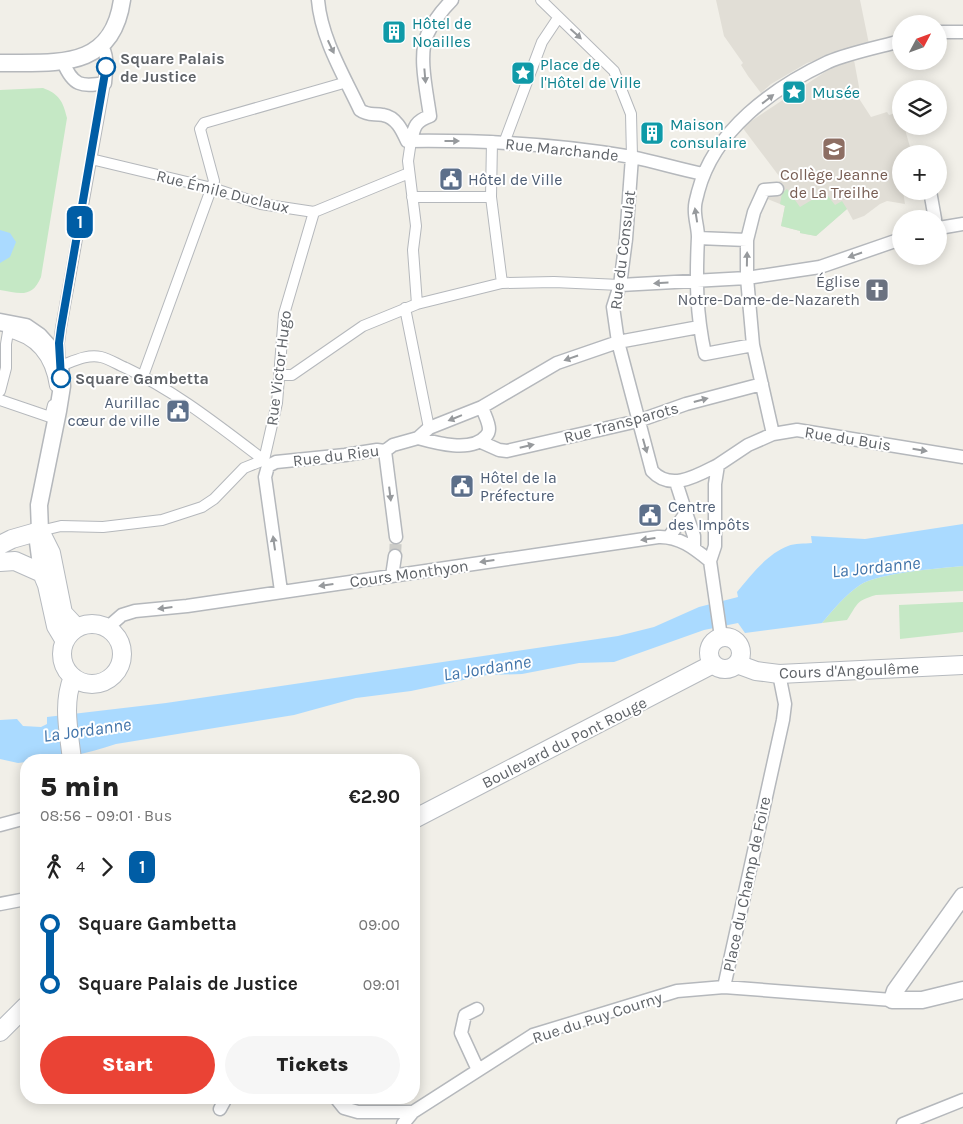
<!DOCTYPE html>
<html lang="en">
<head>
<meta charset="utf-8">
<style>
	:root { --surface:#fff; --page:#f6f6f6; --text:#222; --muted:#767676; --accent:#ea4335 }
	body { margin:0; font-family:Karla,sans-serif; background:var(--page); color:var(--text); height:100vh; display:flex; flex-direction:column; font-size:19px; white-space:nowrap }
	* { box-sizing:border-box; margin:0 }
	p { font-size:16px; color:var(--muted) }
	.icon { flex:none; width:28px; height:28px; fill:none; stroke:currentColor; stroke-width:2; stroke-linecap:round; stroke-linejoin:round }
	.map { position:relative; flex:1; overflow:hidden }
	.sheet { position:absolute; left:20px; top:754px; width:400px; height:350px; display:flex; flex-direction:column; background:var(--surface); border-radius:20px; box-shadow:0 2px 12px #0003 }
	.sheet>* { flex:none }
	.badge { padding:0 10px; border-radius:8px; font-size:18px; line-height:32px }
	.needle { width:32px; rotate:49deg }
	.buttons { position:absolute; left:892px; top:15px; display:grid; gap:10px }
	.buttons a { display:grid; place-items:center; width:55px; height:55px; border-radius:50%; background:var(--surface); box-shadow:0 2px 12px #0003; font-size:25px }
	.map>.badge { position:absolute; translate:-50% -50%; box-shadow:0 0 0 2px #fff }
	.legs { display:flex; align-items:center; gap:8px; height:55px; padding:0 20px; font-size:16px }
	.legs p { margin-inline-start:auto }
	.headline { display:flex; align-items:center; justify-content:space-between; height:85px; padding:0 20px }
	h1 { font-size:28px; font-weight:800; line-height:38px }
	.button { display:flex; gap:10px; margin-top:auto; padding:10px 20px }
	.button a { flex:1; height:58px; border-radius:30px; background:var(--accent); color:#fff; font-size:20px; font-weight:800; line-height:58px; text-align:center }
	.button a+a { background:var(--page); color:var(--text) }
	ul { padding:0 20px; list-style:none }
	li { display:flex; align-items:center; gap:18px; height:60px; font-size:19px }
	li i { display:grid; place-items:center; width:8px; height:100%; margin:0 6px; background:currentColor }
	li i::after { content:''; width:12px; height:12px; margin:-6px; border:4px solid; border-radius:50%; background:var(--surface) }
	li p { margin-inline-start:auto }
	li:first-child i { background:linear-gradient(#0000 50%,currentColor 0) }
	li:last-child i { background:linear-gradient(currentColor 50%,#0000 0) }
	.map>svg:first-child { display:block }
</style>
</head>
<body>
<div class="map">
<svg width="963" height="1124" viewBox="0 0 963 1124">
	<rect width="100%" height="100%" fill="#f1efe8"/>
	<path fill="#e1ded6" d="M716 0H860L869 44 807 63 771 84 761 93 748 76 741 65 743 63 724 36Z
		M854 60 859 87 858 97 871 117 887 112 889 115 899 112 901 126H904L912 154H901V191H903L905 204 887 201 880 204 864 216 853 220 847 209 816 236 800 233V231L781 226 785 206 765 198 773 184 782 180 742 127 831 68Z"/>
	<path fill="#c5e8c5" d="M43 88C59 94 63 101 67 118L41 277C32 299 19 293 0 290V90Z
		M787 189 800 207 825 192 835 205 842 201 847 209 816 236 800 233V231L781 226 785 206 780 204 782 193Z
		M963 566V591L876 595C855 601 858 604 847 620L822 623C834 609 845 595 860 585 878 573 940 568 963 566Z
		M963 602V632L900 639 899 605Z"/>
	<path fill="#aadaff" d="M0 230 10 233 16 242 10 257 0 263Z
		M963 524V566C940 568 878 573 860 585 845 595 834 609 822 623L745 633 738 623 704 630 614 662 579 663 522 674 487 675 411 691 356 698 294 715 116 744C86 754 58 760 26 760V762L18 763 0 759V720L17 719 23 726 41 727 47 724V717L166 703 618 636 654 627 699 607 738 597 737 592C751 575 767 554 788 546 795 543 804 544 812 543L811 536 865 539Z"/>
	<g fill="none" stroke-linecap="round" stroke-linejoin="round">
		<path stroke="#ccccc8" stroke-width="12" stroke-dasharray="12 6" stroke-linecap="butt" d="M395 556 396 537"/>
		<g stroke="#b5b8bc" stroke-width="12">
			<path id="pedestrian" d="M541 0 614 71 631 114 632 157
				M105 83 61 328 59 343 60 366C74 361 87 354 101 357 110 359 118 365 126 368 177 392 220 427 264 460
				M411 141 408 161 416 226 413 250 417 304
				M492 141 491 197 502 283
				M504 143 542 42 558 18
				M91 159 212 188 261 204 314 212 409 173
				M412 197H491
				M405 308 429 428
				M280 375H292L363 326 417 304 502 283 554 282 620 285
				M143 376 214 181 200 129 204 123 347 82
				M0 391 6 368V344L8 332C37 338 51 358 55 386
				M0 400 50 417 53 405
				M264 460 277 403 284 314 314 212
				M40 531 61 526 103 527 162 520 202 507 214 499 244 468 264 460"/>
		</g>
		<g stroke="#b5b8bc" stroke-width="15">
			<path id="minor" d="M318 0C321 38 344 76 360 110 368 116 374 113 383 115 396 117 402 130 407 141 482 140 558 144 632 157 656 162 679 169 703 174
				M939 32H963
				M63 62C73 86 81 87 105 83 106 70 109 56 101 45
				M411 141C414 126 416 121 430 116 427 93 418 56 427 35 433 22 442 10 452 0
				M632 157 626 239 620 285 613 307 618 342 652 471C671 492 698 475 718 465
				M930 191 935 219
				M939 228 963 224
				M698 238 747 240
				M620 285 747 278 820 267 901 239
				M753 345 705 354C696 313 696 279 698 237 698 227 694 217 695 207 695 202 697 197 698 192 714 130 773 88 828 62 849 53 879 47 901 41
				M773 434 753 345 747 278V240L754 212 764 190 777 189
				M418 438C436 443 472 453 486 436 488 434 489 433 489 429 489 422 484 414 482 407
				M481 442 499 450 507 451 638 421 686 404 762 384
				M385 451 396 537
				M268 466 276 462 345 455 377 450 385 451 393 445 418 438 429 428 482 407 557 363 618 342 699 327
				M268 466 265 477 281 591
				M686 513 694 536V548
				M669 537 686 513 676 482
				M392 576 395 556
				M107 628 122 615 135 611 187 606 658 537C679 536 694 548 710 561
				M721 637 710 561 715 546V484L718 465 748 445 773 434 797 430 963 457
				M779 674 785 704 783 720 724 987 892 1000
				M0 825 26 818
				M0 904 26 899
				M477 1009 465 1015 461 1033 478 1070
				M336 1098 344 1108 358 1112H413L533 1035 677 991 724 987
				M220 1109 226 1098
				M403 1124 413 1112
				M903 1124 963 1100"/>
		</g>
		<g stroke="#b5b8bc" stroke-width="19">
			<path id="tertiary" d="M0 63C56 62 112 71 122 0
				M0 322 26 327 39 336 48 346 60 366 62 386 58 411 39 505 40 531 38 542 42 573
				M963 896 895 991 892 1000H922L963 990"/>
		</g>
		<g stroke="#b6babf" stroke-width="20">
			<path id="secondary" d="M0 545 12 539 40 531 51 553 63 613 77 628
				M0 562 15 561 42 573 47 585 56 626 65 641
				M62 654a30 30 0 1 1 60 0a30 30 0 1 1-60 0Z
				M709 653a16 16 0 1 1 32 0a16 16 0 1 1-32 0Z
				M737 664 756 671 779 674 963 665
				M72 760C69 732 62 704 73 677
				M414 819 713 664
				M0 1032 26 1006"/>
		</g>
		<use href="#pedestrian" stroke="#fff" stroke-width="10"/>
		<use href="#minor" stroke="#fff" stroke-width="12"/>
		<use href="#tertiary" stroke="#fff" stroke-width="16"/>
		<use href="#secondary" stroke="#fff" stroke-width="18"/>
	</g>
	<defs><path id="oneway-solid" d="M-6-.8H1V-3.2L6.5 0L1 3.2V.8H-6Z" transform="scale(1.25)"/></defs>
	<g fill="#979a9d">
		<use href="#oneway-solid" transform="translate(576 34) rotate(42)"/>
		<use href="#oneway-solid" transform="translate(331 47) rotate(65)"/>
		<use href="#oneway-solid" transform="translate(425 76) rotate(85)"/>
		<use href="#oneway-solid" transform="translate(768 99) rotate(-38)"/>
		<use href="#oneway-solid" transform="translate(452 141)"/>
		<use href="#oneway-solid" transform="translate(696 215) rotate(-99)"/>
		<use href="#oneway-solid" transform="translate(855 255) rotate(161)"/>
		<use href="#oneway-solid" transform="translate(747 259) rotate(-89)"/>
		<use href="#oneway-solid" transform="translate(661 283) rotate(177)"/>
		<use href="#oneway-solid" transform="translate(571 358) rotate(161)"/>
		<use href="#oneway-solid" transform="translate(701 400) rotate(-15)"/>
		<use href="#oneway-solid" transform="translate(455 418) rotate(158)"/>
		<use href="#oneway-solid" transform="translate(527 446) rotate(-13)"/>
		<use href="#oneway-solid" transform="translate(645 446) rotate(74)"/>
		<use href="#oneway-solid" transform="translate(920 450) rotate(9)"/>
		<use href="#oneway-solid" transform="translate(390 494) rotate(83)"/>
		<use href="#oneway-solid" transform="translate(648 539) rotate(172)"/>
		<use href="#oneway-solid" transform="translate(274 543) rotate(-98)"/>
		<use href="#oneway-solid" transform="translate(487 561) rotate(172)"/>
		<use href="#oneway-solid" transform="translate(326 585) rotate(172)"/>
		<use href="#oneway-solid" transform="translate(165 608) rotate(173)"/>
	</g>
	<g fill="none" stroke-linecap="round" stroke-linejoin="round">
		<g stroke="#fff" stroke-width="11">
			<path id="line-1" d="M61 378 59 343 61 328 106 67"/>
		</g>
		<use href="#line-1" stroke="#005da5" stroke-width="8"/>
	</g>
	<defs>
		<g id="building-square" transform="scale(1.25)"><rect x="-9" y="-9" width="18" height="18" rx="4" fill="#0f9aa8" stroke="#fff"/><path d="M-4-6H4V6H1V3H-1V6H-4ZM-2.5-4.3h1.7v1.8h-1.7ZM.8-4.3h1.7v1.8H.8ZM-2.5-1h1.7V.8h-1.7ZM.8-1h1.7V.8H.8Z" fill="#fff"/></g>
		<g id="sight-square" transform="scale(1.25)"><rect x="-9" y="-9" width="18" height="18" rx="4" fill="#0f9aa8" stroke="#fff"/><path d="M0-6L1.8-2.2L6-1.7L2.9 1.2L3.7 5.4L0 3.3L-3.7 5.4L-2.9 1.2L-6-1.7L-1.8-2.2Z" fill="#fff"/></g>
		<g id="school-square" transform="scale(1.25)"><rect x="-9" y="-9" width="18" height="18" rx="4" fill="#8d6e63" stroke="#fff"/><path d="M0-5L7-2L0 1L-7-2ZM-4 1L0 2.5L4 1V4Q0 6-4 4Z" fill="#fff"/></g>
		<g id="civic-square" transform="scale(1.25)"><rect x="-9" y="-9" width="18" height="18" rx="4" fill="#5c6f8a" stroke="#fff"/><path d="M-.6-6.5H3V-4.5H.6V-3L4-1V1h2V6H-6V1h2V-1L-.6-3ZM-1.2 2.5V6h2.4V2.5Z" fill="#fff"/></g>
		<g id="church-square" transform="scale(1.25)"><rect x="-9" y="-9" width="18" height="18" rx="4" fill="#6b7280" stroke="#fff"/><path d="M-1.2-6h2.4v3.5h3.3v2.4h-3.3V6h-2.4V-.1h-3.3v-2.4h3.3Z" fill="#fff"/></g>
	</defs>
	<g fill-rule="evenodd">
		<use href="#building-square" x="394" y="32"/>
		<use href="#sight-square" x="523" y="73"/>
		<use href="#sight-square" x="794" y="92"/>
		<use href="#building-square" x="652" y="133"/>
		<use href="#school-square" x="834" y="149"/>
		<use href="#civic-square" x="451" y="179"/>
		<use href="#church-square" x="877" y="290"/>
		<use href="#civic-square" x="178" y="411"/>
		<use href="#civic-square" x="462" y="486"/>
		<use href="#civic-square" x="650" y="515"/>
	</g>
	<g fill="#fff" stroke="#005da5" stroke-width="2.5">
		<circle cx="106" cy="67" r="9"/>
		<circle cx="61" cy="378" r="9"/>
	</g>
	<g text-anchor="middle" stroke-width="4" stroke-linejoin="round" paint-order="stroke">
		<g font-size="16" fill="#0d838f" stroke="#fff" text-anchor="start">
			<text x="412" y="29">Hôtel de<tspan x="412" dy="18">Noailles</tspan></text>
			<text x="540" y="70">Place de<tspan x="540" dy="18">l'Hôtel de Ville</tspan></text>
			<text x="812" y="98">Musée</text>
			<text x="670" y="130">Maison<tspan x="670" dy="18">consulaire</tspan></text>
		</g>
		<g font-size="16" font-weight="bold" fill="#5f6368" stroke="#fff" text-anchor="start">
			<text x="120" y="64">Square Palais<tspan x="120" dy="18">de Justice</tspan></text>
			<text x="75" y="384">Square Gambetta</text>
		</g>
		<g font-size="16" fill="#5f6368" stroke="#fff">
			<text transform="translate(562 149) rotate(6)" y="6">Rue Marchande</text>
			<text transform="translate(223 191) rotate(14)" y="6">Rue Émile Duclaux</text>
			<text transform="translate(622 250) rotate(-83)" y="6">Rue du Consulat</text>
			<text transform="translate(278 368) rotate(-83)" y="6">Rue Victor Hugo</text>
			<text transform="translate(621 422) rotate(-15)" y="6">Rue Transparots</text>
			<text transform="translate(848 438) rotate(9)" y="6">Rue du Buis</text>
			<text transform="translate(336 455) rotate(-7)" y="6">Rue du Rieu</text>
			<text transform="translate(409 573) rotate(-8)" y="6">Cours Monthyon</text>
			<text transform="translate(849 670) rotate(-2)" y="6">Cours d'Angoulême</text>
			<text transform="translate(564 742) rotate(-27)" y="6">Boulevard du Pont Rouge</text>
			<text transform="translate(746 884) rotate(-78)" y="6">Place du Champ de Foire</text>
			<text transform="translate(597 1017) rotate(-18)" y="6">Rue du Puy Courny</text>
		</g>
		<g font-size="16" fill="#785e54" stroke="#fff">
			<text x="834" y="180">Collège Jeanne<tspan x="834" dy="18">de La Treilhe</tspan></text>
		</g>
		<g font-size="16" fill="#4e5e75" stroke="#fff" text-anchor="start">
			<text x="468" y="185">Hôtel de Ville</text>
			<text x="160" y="408" text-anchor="end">Aurillac<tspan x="160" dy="18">cœur de ville</tspan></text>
			<text x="480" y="483">Hôtel de la<tspan x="480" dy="18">Préfecture</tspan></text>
			<text x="668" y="512">Centre<tspan x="668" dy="18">des Impôts</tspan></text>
		</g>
		<g font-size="16" fill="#5b616d" stroke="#fff" text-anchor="end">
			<text x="860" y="287">Église<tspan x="860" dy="18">Notre-Dame-de-Nazareth</tspan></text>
		</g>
		<g font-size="18" font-style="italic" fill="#4174aa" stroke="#fff">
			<text transform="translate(876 567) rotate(-6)" y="6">La Jordanne</text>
			<text transform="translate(487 668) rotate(-9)" y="6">La Jordanne</text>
			<text transform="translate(87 730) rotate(-8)" y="6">La Jordanne</text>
		</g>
	</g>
</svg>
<div class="buttons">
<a><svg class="needle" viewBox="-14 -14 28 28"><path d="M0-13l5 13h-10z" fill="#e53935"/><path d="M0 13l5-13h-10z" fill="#767676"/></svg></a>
<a><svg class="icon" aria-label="layers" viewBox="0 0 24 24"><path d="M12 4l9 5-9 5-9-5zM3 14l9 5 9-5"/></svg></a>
<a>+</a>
<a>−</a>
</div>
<b class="badge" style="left:80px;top:222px;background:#005da5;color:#fff">1</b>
<section class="sheet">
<div class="headline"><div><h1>5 min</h1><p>08:56 – 09:01 · Bus</p></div><b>€2.90</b></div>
<div class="legs"><svg class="icon" aria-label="walk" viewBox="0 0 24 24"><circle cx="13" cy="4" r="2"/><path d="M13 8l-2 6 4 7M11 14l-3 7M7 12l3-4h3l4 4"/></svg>4<svg class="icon" aria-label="forward" viewBox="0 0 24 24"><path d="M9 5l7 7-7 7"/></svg><b class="badge" style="background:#005da5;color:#fff">1</b></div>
<ul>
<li><i style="color:#005da5"></i><b>Square Gambetta</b><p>09:00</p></li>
<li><i style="color:#005da5"></i><b>Square Palais de Justice</b><p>09:01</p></li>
</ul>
<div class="button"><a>Start</a><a>Tickets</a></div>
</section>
</div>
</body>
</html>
